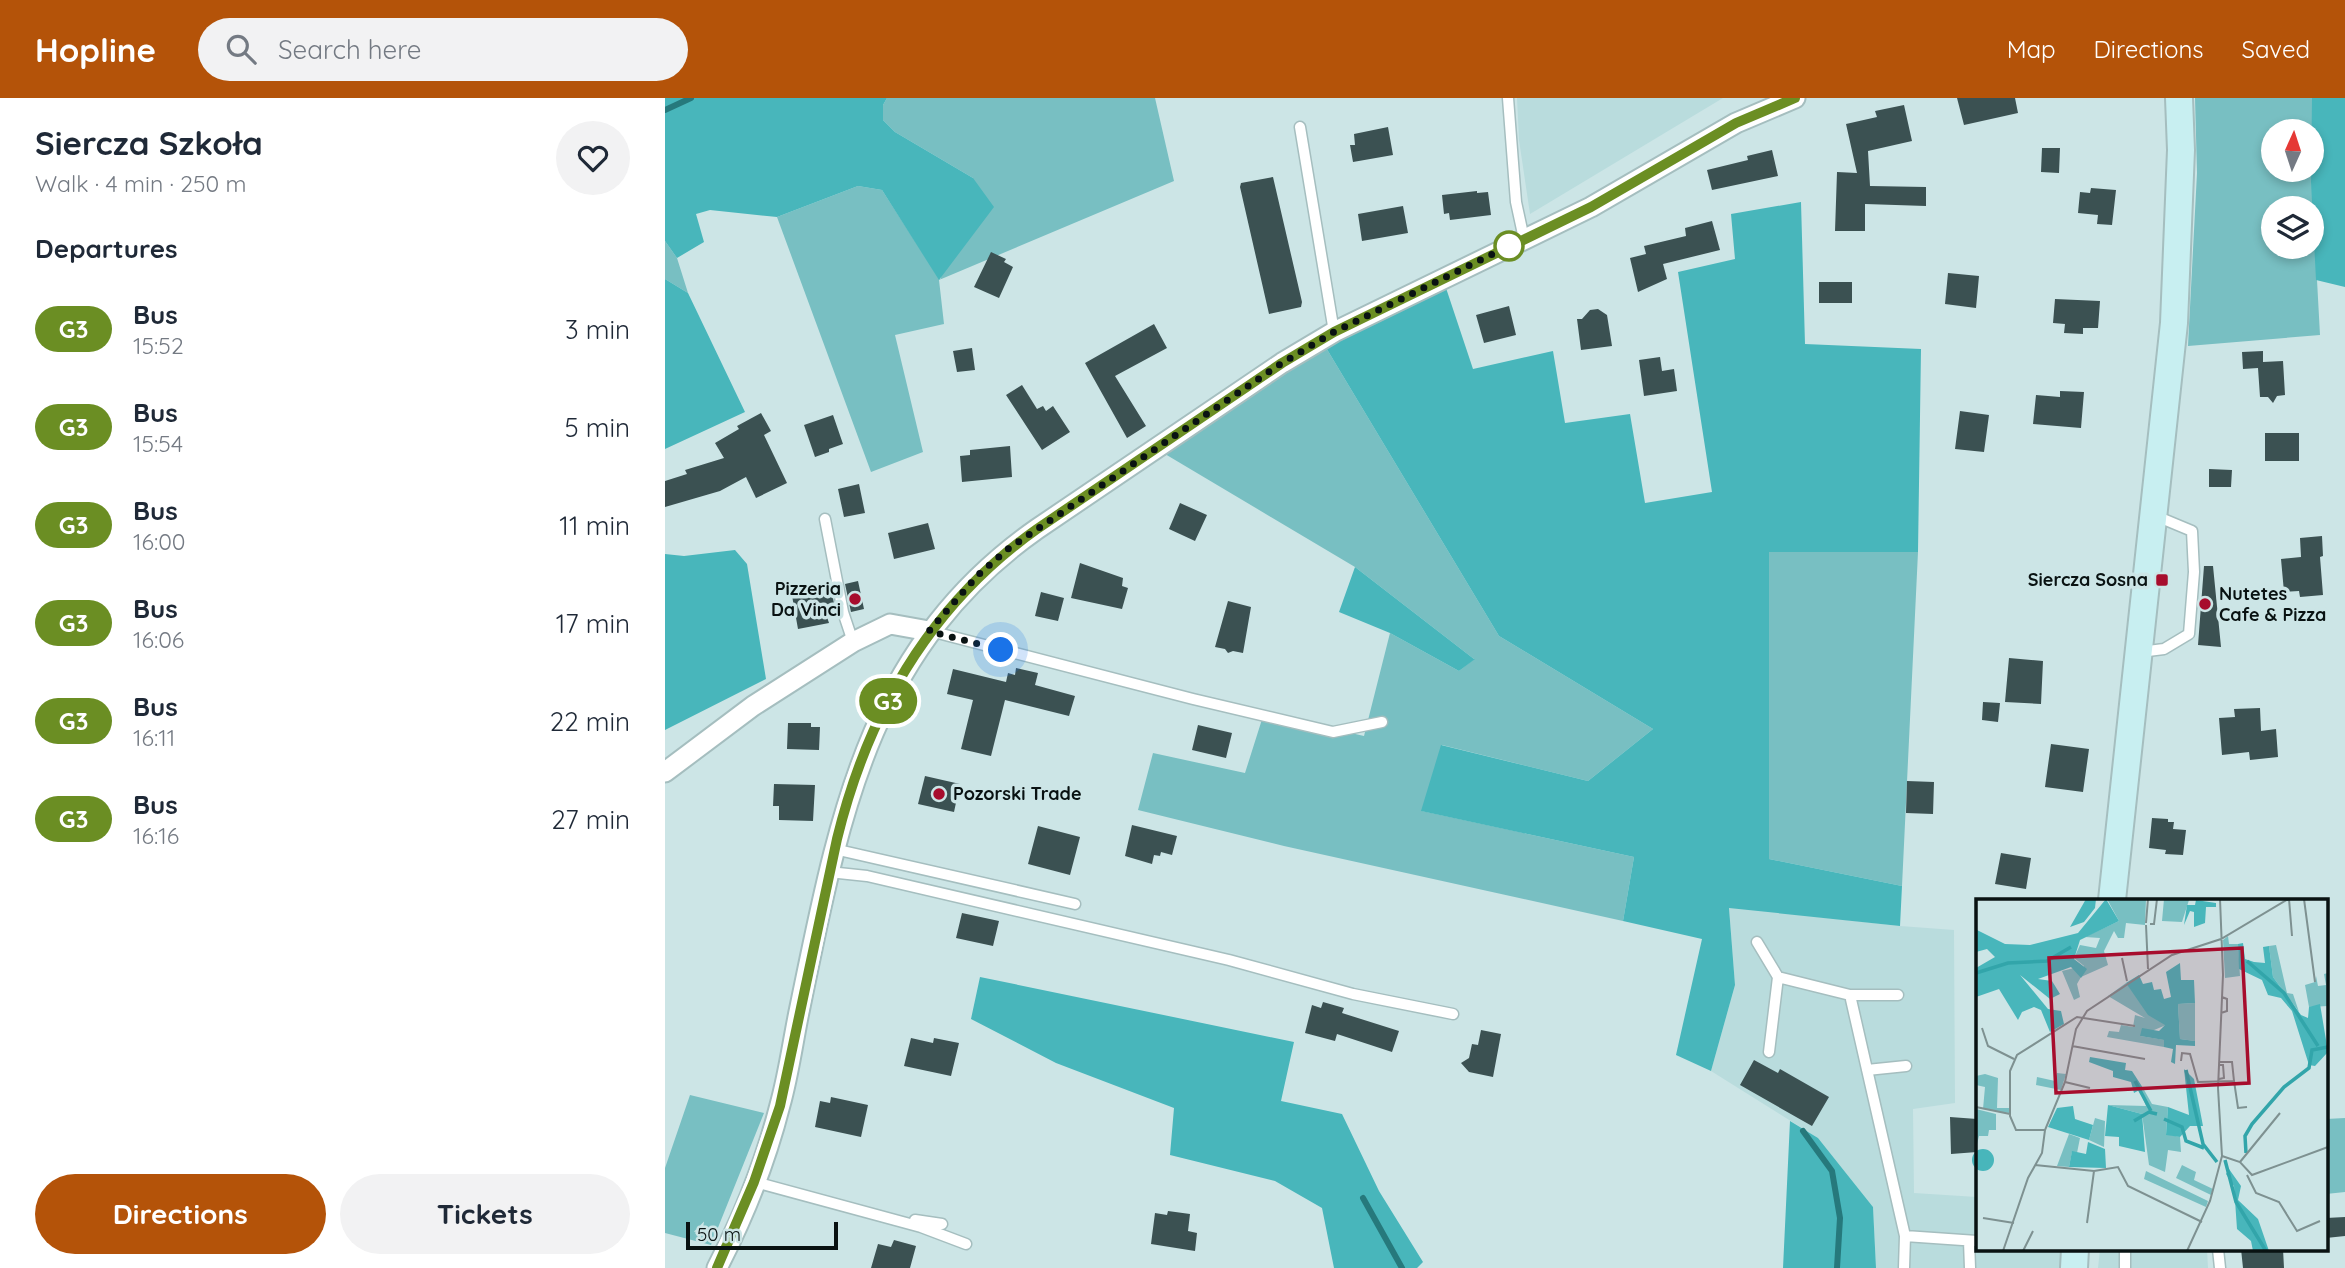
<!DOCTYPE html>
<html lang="en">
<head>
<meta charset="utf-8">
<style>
	:root { --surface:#fff; --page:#f2f2f3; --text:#1f2937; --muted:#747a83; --accent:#b45309 }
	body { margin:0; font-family:Quicksand,sans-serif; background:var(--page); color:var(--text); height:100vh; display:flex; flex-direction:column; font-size:26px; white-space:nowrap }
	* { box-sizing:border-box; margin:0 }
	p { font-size:23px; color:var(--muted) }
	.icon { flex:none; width:38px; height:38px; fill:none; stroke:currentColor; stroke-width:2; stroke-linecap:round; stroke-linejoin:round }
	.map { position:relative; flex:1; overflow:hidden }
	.details { display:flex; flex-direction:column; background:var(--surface); width:665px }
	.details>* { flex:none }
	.badge { padding:0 14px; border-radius:23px; font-size:24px; line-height:46px }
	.needle { width:46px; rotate:3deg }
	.tools { position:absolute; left:1596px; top:21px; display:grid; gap:14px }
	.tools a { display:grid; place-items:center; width:63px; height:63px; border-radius:50%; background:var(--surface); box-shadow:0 4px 10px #0003; font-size:35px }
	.scale { position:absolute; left:21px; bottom:18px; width:152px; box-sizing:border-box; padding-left:7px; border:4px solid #091212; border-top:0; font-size:19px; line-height:24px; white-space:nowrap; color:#091212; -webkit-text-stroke:5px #cce5e6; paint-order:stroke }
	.you { position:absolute; width:35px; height:35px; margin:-18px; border:5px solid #fff; border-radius:50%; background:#1a73e8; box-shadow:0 0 0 10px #1a73e833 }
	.map>.badge { position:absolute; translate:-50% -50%; box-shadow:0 0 0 4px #fff }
	h2 { padding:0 35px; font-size:26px; line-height:63px }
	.round { display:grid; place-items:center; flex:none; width:74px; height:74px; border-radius:37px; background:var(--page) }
	.overview { display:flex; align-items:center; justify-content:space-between; height:119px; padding:0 35px }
	h1 { font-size:33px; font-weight:700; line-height:52px }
	.action { display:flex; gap:14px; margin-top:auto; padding:14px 35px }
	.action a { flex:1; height:80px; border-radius:42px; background:var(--accent); color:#fff; font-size:28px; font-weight:700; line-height:80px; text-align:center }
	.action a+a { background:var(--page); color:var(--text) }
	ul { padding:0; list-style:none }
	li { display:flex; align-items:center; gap:21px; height:98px; padding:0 35px }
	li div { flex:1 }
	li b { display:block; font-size:26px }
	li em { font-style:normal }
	li .badge { min-width:77px; font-weight:700; text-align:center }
	header { display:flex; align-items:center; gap:42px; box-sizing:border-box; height:98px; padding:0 35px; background:var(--accent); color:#fff }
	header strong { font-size:33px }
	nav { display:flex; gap:38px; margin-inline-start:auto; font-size:24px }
	.search { width:490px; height:63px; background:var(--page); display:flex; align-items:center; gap:18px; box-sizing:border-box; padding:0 24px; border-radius:38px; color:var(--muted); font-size:26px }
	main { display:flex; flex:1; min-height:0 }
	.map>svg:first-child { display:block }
</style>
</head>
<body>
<header>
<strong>Hopline</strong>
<div class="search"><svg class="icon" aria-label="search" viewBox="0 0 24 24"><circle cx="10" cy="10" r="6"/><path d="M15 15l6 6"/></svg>Search here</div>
<nav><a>Map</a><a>Directions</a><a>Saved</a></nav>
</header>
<main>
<section class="details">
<div class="overview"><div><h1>Siercza Szkoła</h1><p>Walk · 4 min · 250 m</p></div><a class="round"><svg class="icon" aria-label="heart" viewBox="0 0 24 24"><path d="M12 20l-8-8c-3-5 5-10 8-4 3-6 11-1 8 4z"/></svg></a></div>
<h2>Departures</h2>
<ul>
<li><span class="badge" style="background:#6b8e23;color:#fff">G3</span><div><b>Bus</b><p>15:52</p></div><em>3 min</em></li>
<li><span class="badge" style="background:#6b8e23;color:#fff">G3</span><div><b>Bus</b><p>15:54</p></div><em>5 min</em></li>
<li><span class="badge" style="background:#6b8e23;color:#fff">G3</span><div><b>Bus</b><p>16:00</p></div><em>11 min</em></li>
<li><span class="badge" style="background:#6b8e23;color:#fff">G3</span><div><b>Bus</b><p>16:06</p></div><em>17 min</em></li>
<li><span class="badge" style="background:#6b8e23;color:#fff">G3</span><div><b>Bus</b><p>16:11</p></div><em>22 min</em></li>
<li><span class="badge" style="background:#6b8e23;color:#fff">G3</span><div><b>Bus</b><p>16:16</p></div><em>27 min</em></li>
</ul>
<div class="action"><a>Directions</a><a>Tickets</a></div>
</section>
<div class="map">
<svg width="1680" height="1170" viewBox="0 0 1680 1170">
	<rect width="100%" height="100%" fill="#cce5e6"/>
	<path fill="#b9dcdd" d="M852 0H1058L865 116 854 42Z
		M1064 809 1235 828 1289 832 1290 1005 1248 1011 1249 1095 1312 1099V1151H1397L1396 1170H1211L1208 1109 1153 1040 1046 973 1070 887Z
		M1435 1151H1542L1543 1170H1433Z"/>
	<path fill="#78bfc2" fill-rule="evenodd" d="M222 0H490L509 83 274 182 279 226 230 237 258 354 206 374 112 119 193 88 217 92 275 182 308 80 230 34 218 22V7Z
		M1530 0H1647V33H1608V72H1646L1655 237 1523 248 1532 75ZM1608 110H1647V149H1608Z
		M0 143 12 160 23 195 0 181Z
		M660 248 834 538 988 631 923 683 777 647 757 713 969 759 958 823 619 748 473 712 488 655 580 675 599 615 699 638 725 535 794 573 809 561 690 469 500 356 615 271Z
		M1104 453 1253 454 1237 788 1104 761Z
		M25 997 99 1015 46 1147 0 1135V1070Z
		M1680 1020V1094L1661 1096V1021Z"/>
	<path fill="#48b6bb" d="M0 0H222L218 7V22L230 34 308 80 329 109 274 182 217 92 193 88 112 119 45 112 31 116 39 144 12 160 0 143Z
		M1647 0H1680V189L1651 182 1646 84Z
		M1136 104 1140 246 1256 251 1253 454H1104V761L1237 788 1235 828 1064 810 1070 887 1046 973 1011 957 1037 841 958 823 969 759 756 713 776 647 923 683 988 631 834 538 660 248 780 187 808 271 888 253 900 325 965 316 980 405 1047 394 1013 174 1070 161 1066 116Z
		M0 181 23 195 80 314 0 351Z
		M70 452 82 466 101 581 0 632V456L19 458Z
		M690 469 809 561H810L794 573 725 535 674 514Z
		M315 879 629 944 616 1003 677 1016 714 1093 758 1164 752 1170H669L657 1110 610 1083 505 1057 509 1010 391 965 306 921Z
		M1125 1023 1153 1040 1208 1109 1211 1170H1118Z"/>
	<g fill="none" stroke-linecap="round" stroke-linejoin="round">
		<path stroke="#26797c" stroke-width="6" d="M0 12 26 0
			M1138 1033 1167 1073 1175 1120 1172 1170
			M698 1100 737 1170"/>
	</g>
	<path fill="#3b5152" d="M1292 0H1350L1353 15 1299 27Z
		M1239 7 1247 43 1203 53 1205 88 1261 89V108L1200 106V133H1170L1172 74 1192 75 1181 26 1212 19 1210 13Z
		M723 29 728 57 688 64 685 47H690L689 36Z
		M1377 50H1395L1394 75 1376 74Z
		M1107 52 1113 78 1047 92 1042 72 1083 62 1082 58Z
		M608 79 637 204 636 209 604 216 575 89 576 85Z
		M1426 90 1451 92 1447 127 1432 126 1433 117 1413 115 1415 94 1425 95Z
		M812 93V95L823 94 826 117 785 122 784 115 779 116 777 97Z
		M738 108 743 135 697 143 693 116Z
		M1047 123 1055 152 998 166 1002 181 973 194 965 160 981 156 979 148 1021 138 1020 130Z
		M326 154 341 161 339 164 348 169 334 200 309 189Z
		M1283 175 1314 178 1311 210 1280 206Z
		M1154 184H1187V205H1154Z
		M1390 201 1435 203 1433 230H1418V236L1399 235 1400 226 1388 225Z
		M844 208 851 237 819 245 811 217Z
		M933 211 942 217 947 248 916 252 912 221H917L925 212Z
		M489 226 502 250 450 278 481 328 462 340 420 265Z
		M307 250 310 272 292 274 288 253Z
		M1598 253V264L1618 263 1620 297 1612 298 1608 305 1603 299H1595L1593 270 1578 271 1577 254Z
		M995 259 997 273 1009 271 1012 293 979 298 974 262Z
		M357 287 372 311 378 308 381 313 388 308 405 334 377 352 341 297Z
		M1395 293 1419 294 1416 330 1368 326 1371 297 1395 299Z
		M1295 313 1324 317 1319 354 1290 351Z
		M96 315 106 333 99 337 122 385 91 400 81 379 55 393 0 409V383L22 376 20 372 59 360 50 345 74 331 72 328Z
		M168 317 178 346 164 351V354L150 359 139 327Z
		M1600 335H1634V363H1600Z
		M345 348 347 379 297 384 295 358 305 357V352Z
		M1544 371 1567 372 1566 389H1544Z
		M194 386 200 415 179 419 173 391Z
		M515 405 542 417 530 443 504 431Z
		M263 425 270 451 229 461 223 435Z
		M1657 438 1658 458 1655 459 1658 497 1635 499 1634 493 1619 494 1616 461 1636 459 1635 440Z
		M415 465 458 480 457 488 463 490 457 511 406 500Z
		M1539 468H1548L1556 549 1533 547Z
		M193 483 199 511 186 514 180 486Z
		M150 488 151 492 166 489 171 517 162 519 164 525 133 531 126 492Z
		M376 494 399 500 393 523 370 518Z
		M563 503 586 509 578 555 568 553 563 555 560 551 550 549Z
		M1344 560 1378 563 1376 606 1340 604Z
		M351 570 373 575 370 587 410 598 404 618 340 602 326 658 296 651 308 602 282 596 288 571 341 584 343 575 350 577Z
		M1318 604 1335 605 1333 624 1317 622Z
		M1595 610 1596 633 1611 631 1613 659 1585 662 1584 654 1557 657 1554 620 1570 619 1569 611Z
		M123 625H146V629H155L154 652 122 651Z
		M533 627 567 635 561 660 527 652Z
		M1386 646 1424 651 1418 694 1380 689Z
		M260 678 295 686 289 714 253 706Z
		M1242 683 1269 684 1268 716 1241 715Z
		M109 686 150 687 148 723 114 722V708H108Z
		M1487 720 1503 721V724H1509L1508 731 1521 732 1518 757 1500 756 1501 752 1484 750Z
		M467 727 512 738 507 757 496 754 495 758 489 757 487 766 460 758Z
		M373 728 415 739 405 777 363 766Z
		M1336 755 1366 760 1361 791 1330 786Z
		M297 815 334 823 328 848 291 840Z
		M658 904 679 910 677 915 734 933 727 954 672 936 670 943 640 935 647 907 656 910Z
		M816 932 836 936 828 979 804 974 796 965 804 960 807 946 813 947Z
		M246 940 268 945 269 940 294 945 286 978 239 968Z
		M1089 962 1113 975 1115 971 1164 999 1147 1028 1075 987Z
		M166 999 203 1007 196 1039 150 1029 155 1003 165 1005Z
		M1285 1019 1312 1021V1054L1286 1056Z
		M503 1113 525 1116 523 1133 532 1135 530 1153 486 1146 490 1115 502 1117Z
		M1680 1119V1138L1661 1140V1120Z
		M229 1142 251 1148 245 1170H206L213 1146 226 1149Z
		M1576 1151H1618L1619 1170H1578Z"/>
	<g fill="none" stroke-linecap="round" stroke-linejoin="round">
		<g stroke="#a5bebf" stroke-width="13">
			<path id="lane" d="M843 0 851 104 859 141
				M635 29 669 234
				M160 421 178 514 188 544
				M265 533 528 601 668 634 717 624
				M1475 554 1499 551 1524 536 1529 474 1527 433 1491 418
				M169 751 410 806
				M164 774 202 778 564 862 688 896 788 916
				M1092 844 1113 879
				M1185 897H1233
				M1104 954 1113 879 1185 897 1240 1138 1312 1143
				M1202 972 1241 968
				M90 1084 256 1129 301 1146
				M250 1122 277 1126
				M1304 1143 1305 1170
				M1553 1151 1555 1170
				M1239 1170 1240 1138
				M1460 1170V1151"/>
		</g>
		<g stroke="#a5bebf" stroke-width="23">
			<path id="street" d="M0 674 88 608 188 544 225 526 264 533
				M52 1170C78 1120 101 1062 115 1007 124 975 128 942 135 909 174 720 203 550 372 431L617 265 669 234 926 109 1071 25 1130 0"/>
		</g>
		<g stroke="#a5bebf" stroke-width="30">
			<path id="secondary" d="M1447 802 1509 225 1516 52 1514 0
				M1409 1170 1410 1151"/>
		</g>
		<use href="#lane" stroke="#fff" stroke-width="10"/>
		<use href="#street" stroke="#fff" stroke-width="19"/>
		<use href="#secondary" stroke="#c8eff1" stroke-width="26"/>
	</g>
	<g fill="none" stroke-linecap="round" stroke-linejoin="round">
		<g stroke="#fff" stroke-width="16">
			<path id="line" d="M52 1170 89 1084 115 1008 172 741C203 614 265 507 372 431L617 265 669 234 926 109 1071 25 1130 0"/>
		</g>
		<use href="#line" stroke="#6b8e23" stroke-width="10"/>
		<path stroke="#091212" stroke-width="7" stroke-dasharray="0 12.6" d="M336 552 264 533 313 477 343 451 617 265 669 234 844 148"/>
	</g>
	<circle fill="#fff" stroke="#6b8e23" stroke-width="3.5" cx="844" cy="148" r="14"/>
	<g fill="#a70d2d" stroke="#cce5e6" stroke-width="2.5">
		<rect x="1490" y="475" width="14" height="14" rx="3.5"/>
		<circle cx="190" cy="501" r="7"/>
		<circle cx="1540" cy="506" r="7"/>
		<circle cx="274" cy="696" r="7"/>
	</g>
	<g text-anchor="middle" stroke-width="7" stroke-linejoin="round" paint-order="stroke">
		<g font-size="18" font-weight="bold" fill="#091212" stroke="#cce5e6" text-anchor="end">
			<text x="1483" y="488">Siercza Sosna</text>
			<text x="176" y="497">Pizzeria<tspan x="176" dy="21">Da Vinci</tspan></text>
			<text x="1554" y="502" text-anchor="start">Nutetes<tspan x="1554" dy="21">Cafe &amp; Pizza</tspan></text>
			<text x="288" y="702" text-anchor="start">Pozorski Trade</text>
		</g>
	</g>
	<g transform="translate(1311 801)">
		<rect width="352" height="352" fill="#cce5e6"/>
		<path d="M131 0H170L169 26 150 24 148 39H142L138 32 128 52 132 66 105 78 101 85 104 98 98 101 86 72 98 69 105 78 108 67 98 59 104 46 120 49 124 39 109 38 143 22ZM188 0H240L213 1 206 23 186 22ZM252 37 253 45H262L264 77 249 79 247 41ZM300 46 311 94 317 95 323 113 297 78 293 47ZM352 74V107L333 108 329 86 339 83 340 77 342 87 350 86 348 75ZM150 84 190 126 164 137 189 141 188 148 131 138 133 132 143 133 145 126 157 128 159 116 169 119 132 97ZM219 104V142L204 140 202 105ZM81 174 90 175 85 191 60 186 61 178 79 182ZM9 175 22 179 21 209H34L33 214 7 210 9 188 0 186V177ZM167 189 176 205 192 208 190 235 204 238 205 253 192 251 189 273 173 266 166 215 132 206 170 207 164 192ZM0 210 20 215V231H13L12 237H3L0 249ZM119 219 129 222 128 248 113 241ZM93 235 104 239 101 254 96 253 93 268 81 267ZM206 266 220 273 218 281 237 290 235 296 200 279ZM170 272 232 302 230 308 168 280Z" fill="#78bfc2"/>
		<path d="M110 0H120L119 9 108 23 94 28ZM130 0 143 22 104 41 98 60 111 70 105 79 95 68 62 80 76 82 84 95 74 100 44 76 72 110 85 112 88 125 74 133 65 111 58 108 46 113 42 121 23 90 0 98V69L19 58 11 50 0 53 1 31 29 45 54 46 102 34ZM220 1 240 4V8H230L229 24 218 28V13L214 12 208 26 211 6H219ZM267 44 269 60 278 63 289 64 287 48 293 47 297 78 325 116 332 119 333 108 344 105 352 153 339 167 333 166 316 112 305 99 292 96 286 81 263 70 262 45ZM204 64 205 81H218L219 104 202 105 204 140 219 142V147L200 146 199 165 195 163 197 150 188 148V141L164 137 166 129 183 132 189 126 172 116 150 84 163 76 167 85 176 83 178 91 185 90 188 100 195 98 190 73ZM114 158 150 164 149 171 156 172 167 189 158 194 155 183 137 178V172L113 163ZM208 170 218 180 227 227H214L204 238 190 236 192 208 213 216ZM132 206 166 215 169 253 143 247V238L129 237ZM97 207 99 220 117 226 113 241 72 228 81 209ZM112 243 129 250 130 269 93 268 96 252 110 255ZM-4 261a11 11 0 1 1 22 0a11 11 0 1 1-22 0ZM253 270 265 287 262 301 282 320 293 352H277L275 342 261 330 258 287 250 275Z" fill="#48b6bb"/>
		<path fill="none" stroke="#32a5aa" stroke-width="3.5" d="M271 62 308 94 342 147M0 74 32 64 71 62 95 48M210 171 227 245 241 263M159 182 175 212M188 220 206 228 210 242 228 249M158 222 173 213 181 215M270 254 269 237 276 225 308 188 333 169 336 151 352 148M249 261 260 303 290 352"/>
		<path fill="none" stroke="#7e9191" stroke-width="2" d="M313 0 316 37M328 0 339 83M170 24 172 0M174 25H178L181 0M170 26 172 70M146 59 151 82M245 114 251 112V100L246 98M6 129 12 147 38 160M96 147 169 160M205 162 206 154 214 155 222 183 258 182 256 163H243M243 180 248 179 247 166H243M258 182 262 209 271 208M89 183 114 189M0 208 34 215M69 231H40L34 217V172L41 156 101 118 159 127M246 257 264 263 276 276 352 248M264 263 304 214M59 266 118 272 142 268 152 287 226 323M271 276 280 294 303 303 321 332 344 322M7 319 38 324M111 324 118 272M27 352 52 279 66 254 69 231 89 183 100 130 111 112 196 56 245 40 312 0M47 352 57 332M211 352 234 302 246 257 242 189 247 76 244 0"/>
		<path fill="#a70d2d" fill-opacity="0.15" stroke="#a70d2d" stroke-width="3.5" d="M266 49 273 184 80 194 73 59Z"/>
		<rect width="352" height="352" fill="none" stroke="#091212" stroke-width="3.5"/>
	</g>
</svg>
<div class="tools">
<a><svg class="needle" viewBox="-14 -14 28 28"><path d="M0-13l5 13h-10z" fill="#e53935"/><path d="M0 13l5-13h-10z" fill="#747a83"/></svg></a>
<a><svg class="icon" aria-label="layers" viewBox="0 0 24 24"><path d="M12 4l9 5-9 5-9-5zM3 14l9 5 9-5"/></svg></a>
</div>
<div class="scale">50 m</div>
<div class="you" style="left:336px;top:552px"></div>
<b class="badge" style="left:223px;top:603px;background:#6b8e23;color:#fff">G3</b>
</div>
</main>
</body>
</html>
